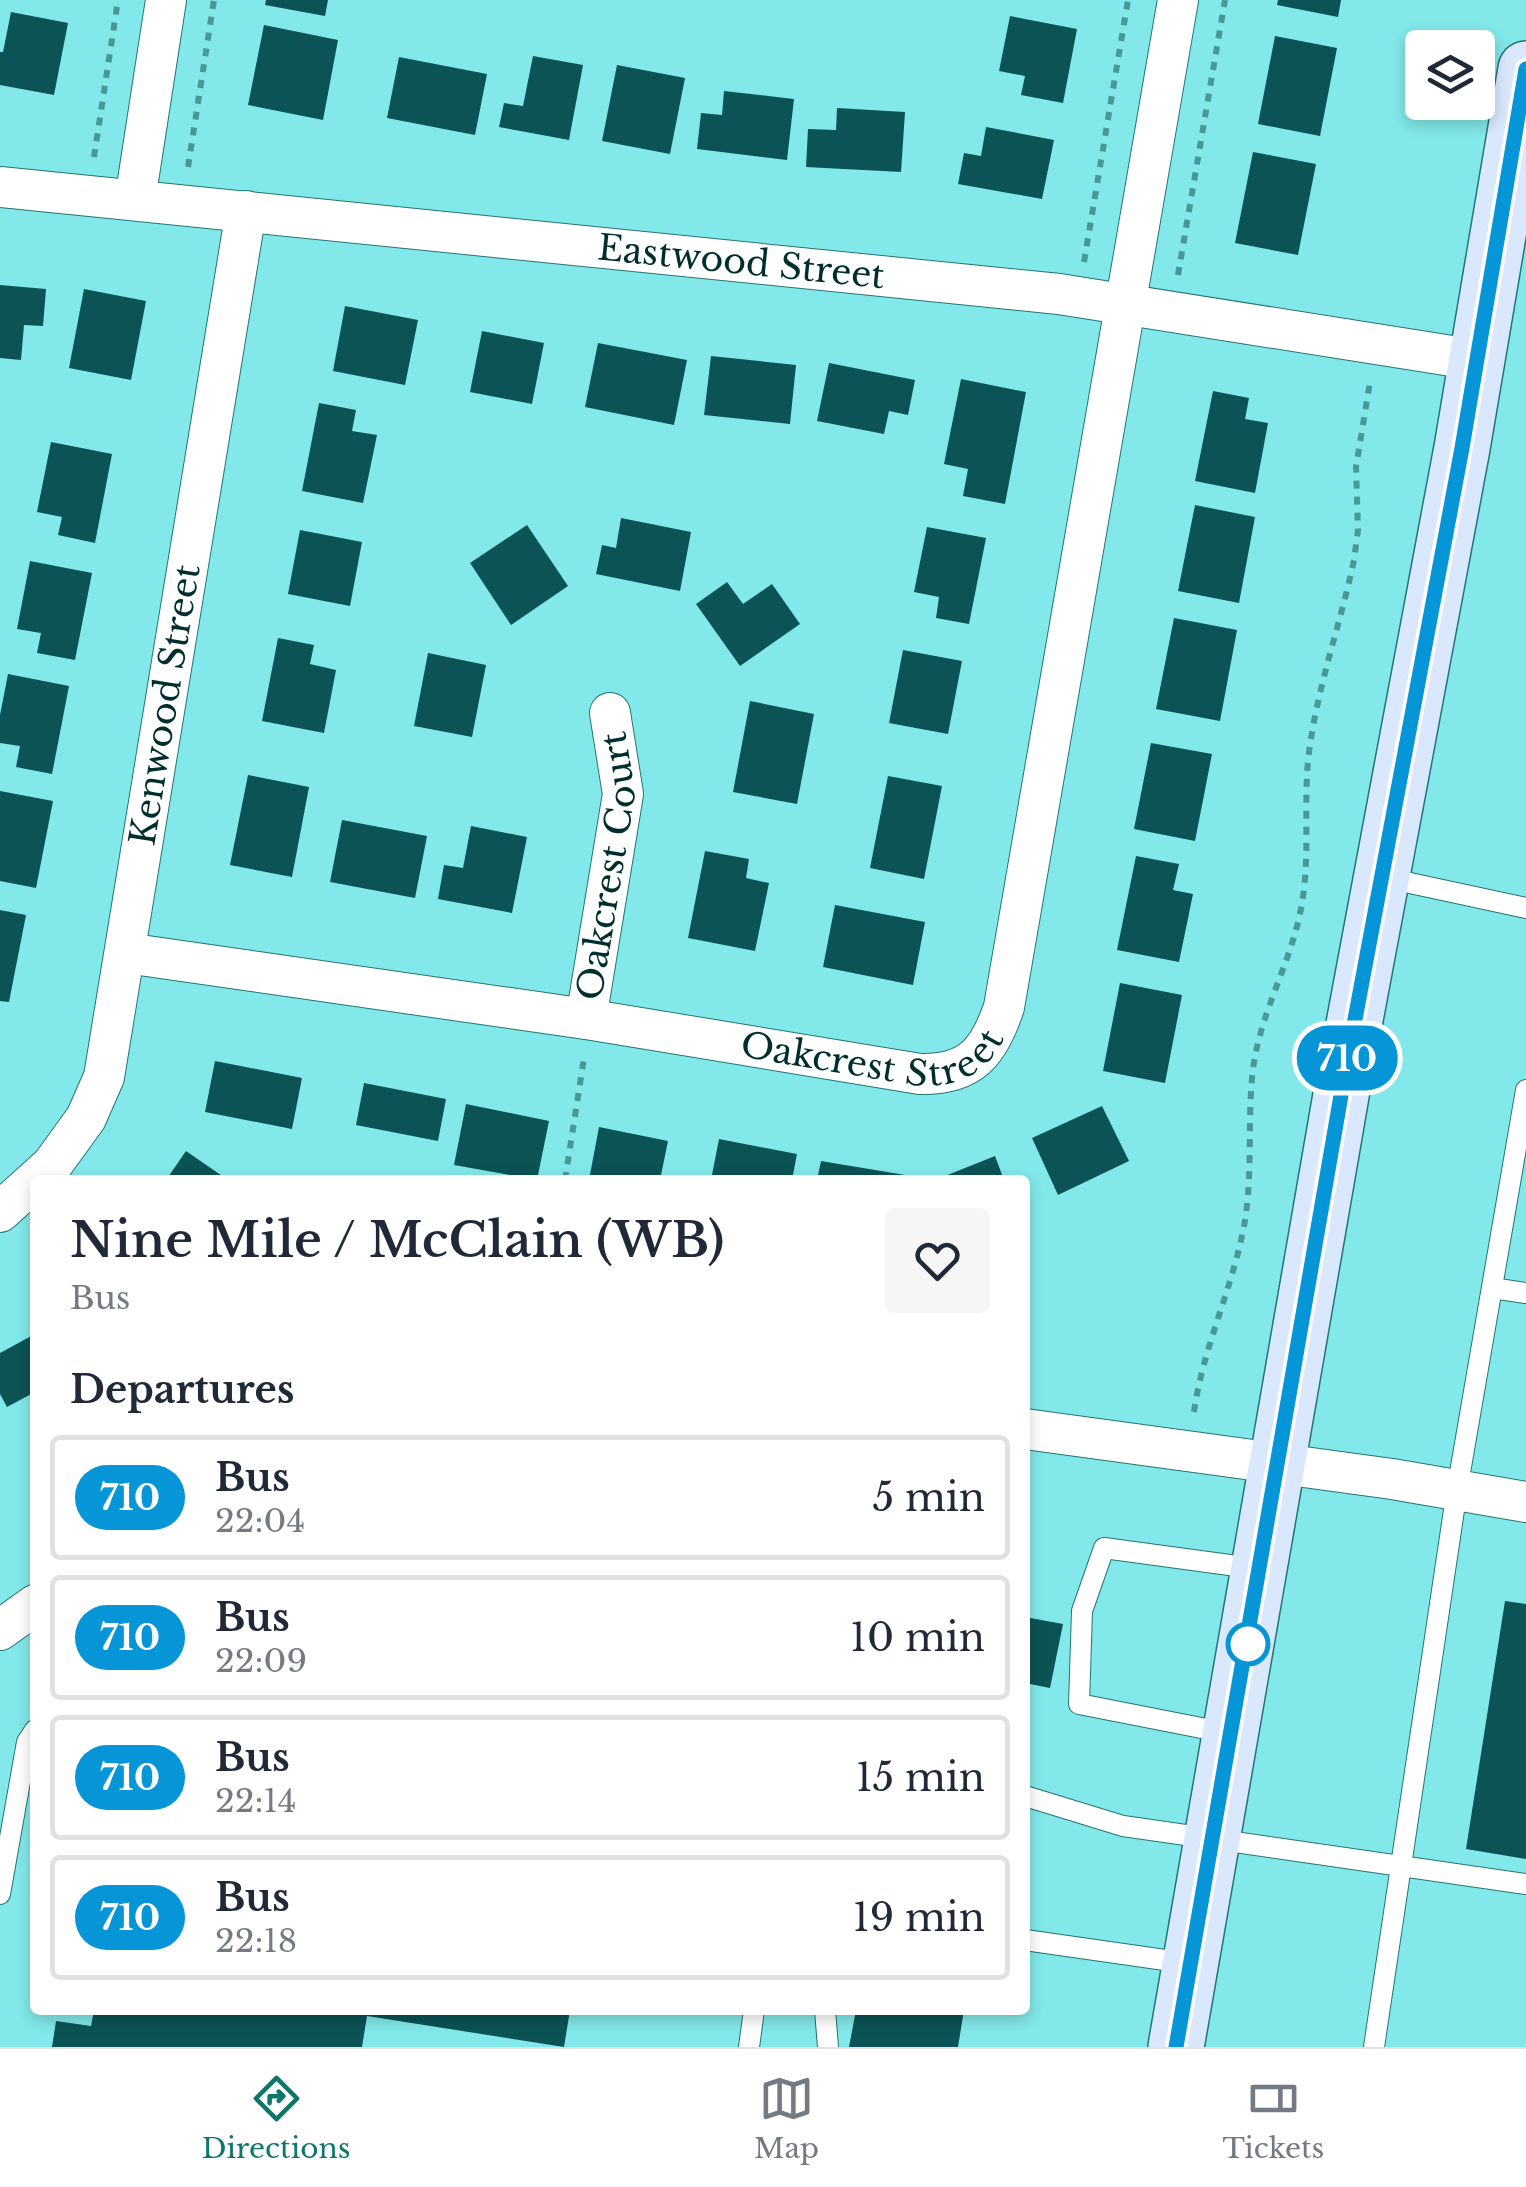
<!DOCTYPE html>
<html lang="en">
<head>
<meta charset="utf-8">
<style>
	:root { --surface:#fff; --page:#f6f6f7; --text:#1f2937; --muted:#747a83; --line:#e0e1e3; --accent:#0f766e }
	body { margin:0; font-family:"Libre Baskerville",serif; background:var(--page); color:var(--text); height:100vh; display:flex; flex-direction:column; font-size:38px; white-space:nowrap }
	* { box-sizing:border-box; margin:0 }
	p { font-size:32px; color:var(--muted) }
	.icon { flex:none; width:55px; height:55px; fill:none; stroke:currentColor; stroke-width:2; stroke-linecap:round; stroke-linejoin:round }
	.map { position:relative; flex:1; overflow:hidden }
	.panel { position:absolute; left:30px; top:1175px; width:1000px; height:840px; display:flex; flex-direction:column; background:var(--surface); border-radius:10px; box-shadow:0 5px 15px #0003 }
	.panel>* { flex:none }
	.badge { padding:0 20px; border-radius:32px; font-size:35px; line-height:65px }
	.controls { position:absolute; left:1405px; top:30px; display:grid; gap:20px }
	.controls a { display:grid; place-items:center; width:90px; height:90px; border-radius:10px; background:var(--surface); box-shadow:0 5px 15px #0003; font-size:50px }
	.map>.badge { position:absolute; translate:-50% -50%; box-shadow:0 0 0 5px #fff }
	h2 { padding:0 40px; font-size:38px; line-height:90px }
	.round { display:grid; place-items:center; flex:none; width:105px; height:105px; border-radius:10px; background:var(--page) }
	.head { display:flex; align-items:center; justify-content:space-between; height:170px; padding:0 40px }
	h1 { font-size:48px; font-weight:600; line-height:75px }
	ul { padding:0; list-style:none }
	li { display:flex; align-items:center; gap:30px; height:125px; margin:0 20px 15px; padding:0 20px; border:5px solid var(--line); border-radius:10px }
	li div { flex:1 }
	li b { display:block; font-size:38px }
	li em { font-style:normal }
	li .badge { min-width:110px; font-weight:700; text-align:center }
	.tabs { display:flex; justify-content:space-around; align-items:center; height:140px; border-top:2px solid var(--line); background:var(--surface); font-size:28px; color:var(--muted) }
	.tabs a { display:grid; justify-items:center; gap:5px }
	.tabs .current { color:var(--accent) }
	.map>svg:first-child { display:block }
</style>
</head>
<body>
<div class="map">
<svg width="1526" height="2047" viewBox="0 0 1526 2047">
	<rect width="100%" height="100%" fill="#82e8e9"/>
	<path fill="#0b5354" d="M266 0H328L325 16 265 5Z
		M1278 0H1341L1338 17 1277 5Z
		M11 12 68 23 54 95 0 85V52H3Z
		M1010 16 1077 29 1063 103 1021 95 1025 76 999 71Z
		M264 25 338 40 323 120 248 105Z
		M1275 36 1337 48 1320 136 1258 124Z
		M533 56 583 65 569 140 499 127 504 103 523 106Z
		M399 57 487 74 475 135 387 118Z
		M617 65 685 78 670 154 602 141Z
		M724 91 794 99 787 160 697 149 701 113 722 115Z
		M837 108 905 112 901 172 806 167 808 129 836 130Z
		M986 127 1054 140 1042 199 958 184 964 153 981 156Z
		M1253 152 1316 164 1298 255 1235 243Z
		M0 285 46 289 43 326 24 325 21 360 0 358Z
		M84 289 146 301 131 380 69 368Z
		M345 306 418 320 405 385 333 371Z
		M482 331 544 343 532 404 470 392Z
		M598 343 687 360 674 425 585 407Z
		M711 356 796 365 790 424 704 415Z
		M829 363 915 380 908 415 889 411 884 434 817 421Z
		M961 379 1026 392 1005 504 963 496 968 469 944 464Z
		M1213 391 1249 398 1245 419 1268 423 1255 493 1195 481Z
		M319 403 356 410 352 431 377 435 363 503 302 491Z
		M51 442 112 454 95 543 58 535 62 517 37 512Z
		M1195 505 1255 517 1239 603 1178 591Z
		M621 518 691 532 680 591 596 574 602 545 616 548Z
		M527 525 568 586 511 625 470 563Z
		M927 527 986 538 969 624 936 618 939 597 914 592Z
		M300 530 362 542 350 606 288 594Z
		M30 561 92 573 75 660 37 653 41 633 17 629Z
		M727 582 743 604 772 584 800 624 740 666 696 604Z
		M1174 618 1237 630 1220 721 1156 709Z
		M278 638 314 645 310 664 336 670 324 733 262 721Z
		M903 650 962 661 948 734 889 723Z
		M428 653 486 665 472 737 414 726Z
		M8 674 69 686 52 774 16 767 20 746 0 743V715Z
		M750 701 814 714 797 804 733 792Z
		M1151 743 1212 754 1195 841 1134 829Z
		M248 775 309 787 292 877 230 865Z
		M888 776 942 786 924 879 870 868Z
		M0 791 53 801 36 888 0 881Z
		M342 820 427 836 415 898 330 882Z
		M471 826 527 837 512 913 438 899 444 865 463 868Z
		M705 851 749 859 746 878 769 883 755 951 688 938Z
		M1136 856 1179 864 1173 890 1193 894 1179 962 1117 950Z
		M835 905 925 922 913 985 823 967Z
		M0 910 26 915 9 1002 0 1001Z
		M1120 983 1182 995 1165 1083 1103 1071Z
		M215 1061 302 1078 292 1129 205 1112Z
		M364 1083 446 1099 438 1141 356 1125Z
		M466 1104 549 1121 537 1180 454 1165Z
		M1102 1106 1129 1161 1058 1195 1032 1138Z
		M599 1127 668 1141 660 1180H589Z
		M719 1139 797 1154 792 1180H711Z
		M186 1151 228 1180H166Z
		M995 1156 1004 1180H935Z
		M821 1161 911 1176 910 1180H817Z
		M35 1334V1392L7 1407 0 1394V1353Z
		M1505 1601 1526 1604V1859L1466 1849Z
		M1025 1617 1063 1624 1050 1688 1025 1683Z
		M94 2010H570L564 2047 367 2016 362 2047H52L56 2021 91 2026Z
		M856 2010H964L958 2047H849Z"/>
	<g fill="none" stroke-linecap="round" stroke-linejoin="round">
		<g stroke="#237576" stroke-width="22">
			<path id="service" d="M1382 877 1526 908
				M1492 1288 1526 1293
				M1227 1733 1079 1704 1082 1611 1104 1548 1259 1569
				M1025 1796 1123 1826 1526 1884
				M0 1894 27 1742 35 1730
				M1025 1940 1186 1963
				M825 2010 828 2047
				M749 2047 754 2010
				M1374 2047 1457 1490 1526 1090"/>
		</g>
		<g stroke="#237576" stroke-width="42">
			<g id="minor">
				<path id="s1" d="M0 187 1059 294 1477 360"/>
				<path d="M135 200 166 0"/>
				<path id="s2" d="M126 953 586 1019 920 1074C971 1075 989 1052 1004 1007L1178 0"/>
				<path id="s3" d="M586 1019 623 794 610 713"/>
				<path id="s4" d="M0 1212 52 1165 86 1118 104 1077 246 211"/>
				<path d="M1025 1429 1392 1479 1526 1502"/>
				<path d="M0 1630 35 1605"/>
			</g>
		</g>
		<g stroke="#237576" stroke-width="58">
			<path id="secondary" d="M1176 2047 1344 1078 1462 448 1526 69"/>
		</g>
		<path stroke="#499798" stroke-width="6" stroke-dasharray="8 8" stroke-linecap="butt" d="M94 157 118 0
			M188 167 214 0
			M1084 262 1128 0
			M1178 275 1225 0
			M565 1180 584 1058
			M1194 1412C1203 1345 1236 1282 1246 1214 1252 1169 1248 1123 1252 1078 1258 1013 1292 964 1302 903 1311 851 1302 797 1310 745 1319 682 1341 622 1354 560L1358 530 1356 467 1370 382"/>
		<use href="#service" stroke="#fff" stroke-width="20"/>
		<use href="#minor" stroke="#fff" stroke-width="40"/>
		<use href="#secondary" stroke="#d9e8fd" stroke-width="55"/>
	</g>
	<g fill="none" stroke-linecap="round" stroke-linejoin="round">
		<g stroke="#fff" stroke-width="22">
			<path id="line" d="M1176 2047 1344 1078 1462 448 1526 69"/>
		</g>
		<use href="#line" stroke="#0696d7" stroke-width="15"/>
	</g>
	<circle fill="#fff" stroke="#0696d7" stroke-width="5" cx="1248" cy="1644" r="20"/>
	<g text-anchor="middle" stroke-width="10" stroke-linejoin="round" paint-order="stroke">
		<g font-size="35" fill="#002e2f" stroke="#90f5f6">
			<text dy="12" stroke="none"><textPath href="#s1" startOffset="745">Eastwood Street</textPath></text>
			<text dy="12" stroke="none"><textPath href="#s4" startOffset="550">Kenwood Street</textPath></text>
			<text dy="12" stroke="none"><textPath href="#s3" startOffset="155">Oakcrest Court</textPath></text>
			<text dy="12" stroke="none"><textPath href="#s2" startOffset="758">Oakcrest Street</textPath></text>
		</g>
	</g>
</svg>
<div class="controls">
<a><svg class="icon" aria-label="layers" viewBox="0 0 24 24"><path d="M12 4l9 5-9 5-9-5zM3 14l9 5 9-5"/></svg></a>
</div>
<b class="badge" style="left:1347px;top:1058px;background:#0696d7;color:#fff">710</b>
<section class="panel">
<div class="head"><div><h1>Nine Mile / McClain (WB)</h1><p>Bus</p></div><a class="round"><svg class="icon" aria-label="heart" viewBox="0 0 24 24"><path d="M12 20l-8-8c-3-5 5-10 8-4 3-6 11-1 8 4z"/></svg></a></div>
<h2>Departures</h2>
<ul>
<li><span class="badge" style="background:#0696d7;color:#fff">710</span><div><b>Bus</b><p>22:04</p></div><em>5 min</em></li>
<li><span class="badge" style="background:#0696d7;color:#fff">710</span><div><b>Bus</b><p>22:09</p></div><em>10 min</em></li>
<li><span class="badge" style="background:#0696d7;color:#fff">710</span><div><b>Bus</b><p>22:14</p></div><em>15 min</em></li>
<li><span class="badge" style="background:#0696d7;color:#fff">710</span><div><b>Bus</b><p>22:18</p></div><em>19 min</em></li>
</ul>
</section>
</div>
<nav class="tabs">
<a class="current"><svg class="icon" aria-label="directions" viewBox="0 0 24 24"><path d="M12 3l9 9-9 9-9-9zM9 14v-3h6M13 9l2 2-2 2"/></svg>Directions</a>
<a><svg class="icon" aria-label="map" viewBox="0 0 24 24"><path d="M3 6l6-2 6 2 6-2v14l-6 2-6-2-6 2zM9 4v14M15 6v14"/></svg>Map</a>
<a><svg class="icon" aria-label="tickets" viewBox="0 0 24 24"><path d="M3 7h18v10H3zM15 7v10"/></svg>Tickets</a>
</nav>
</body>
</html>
